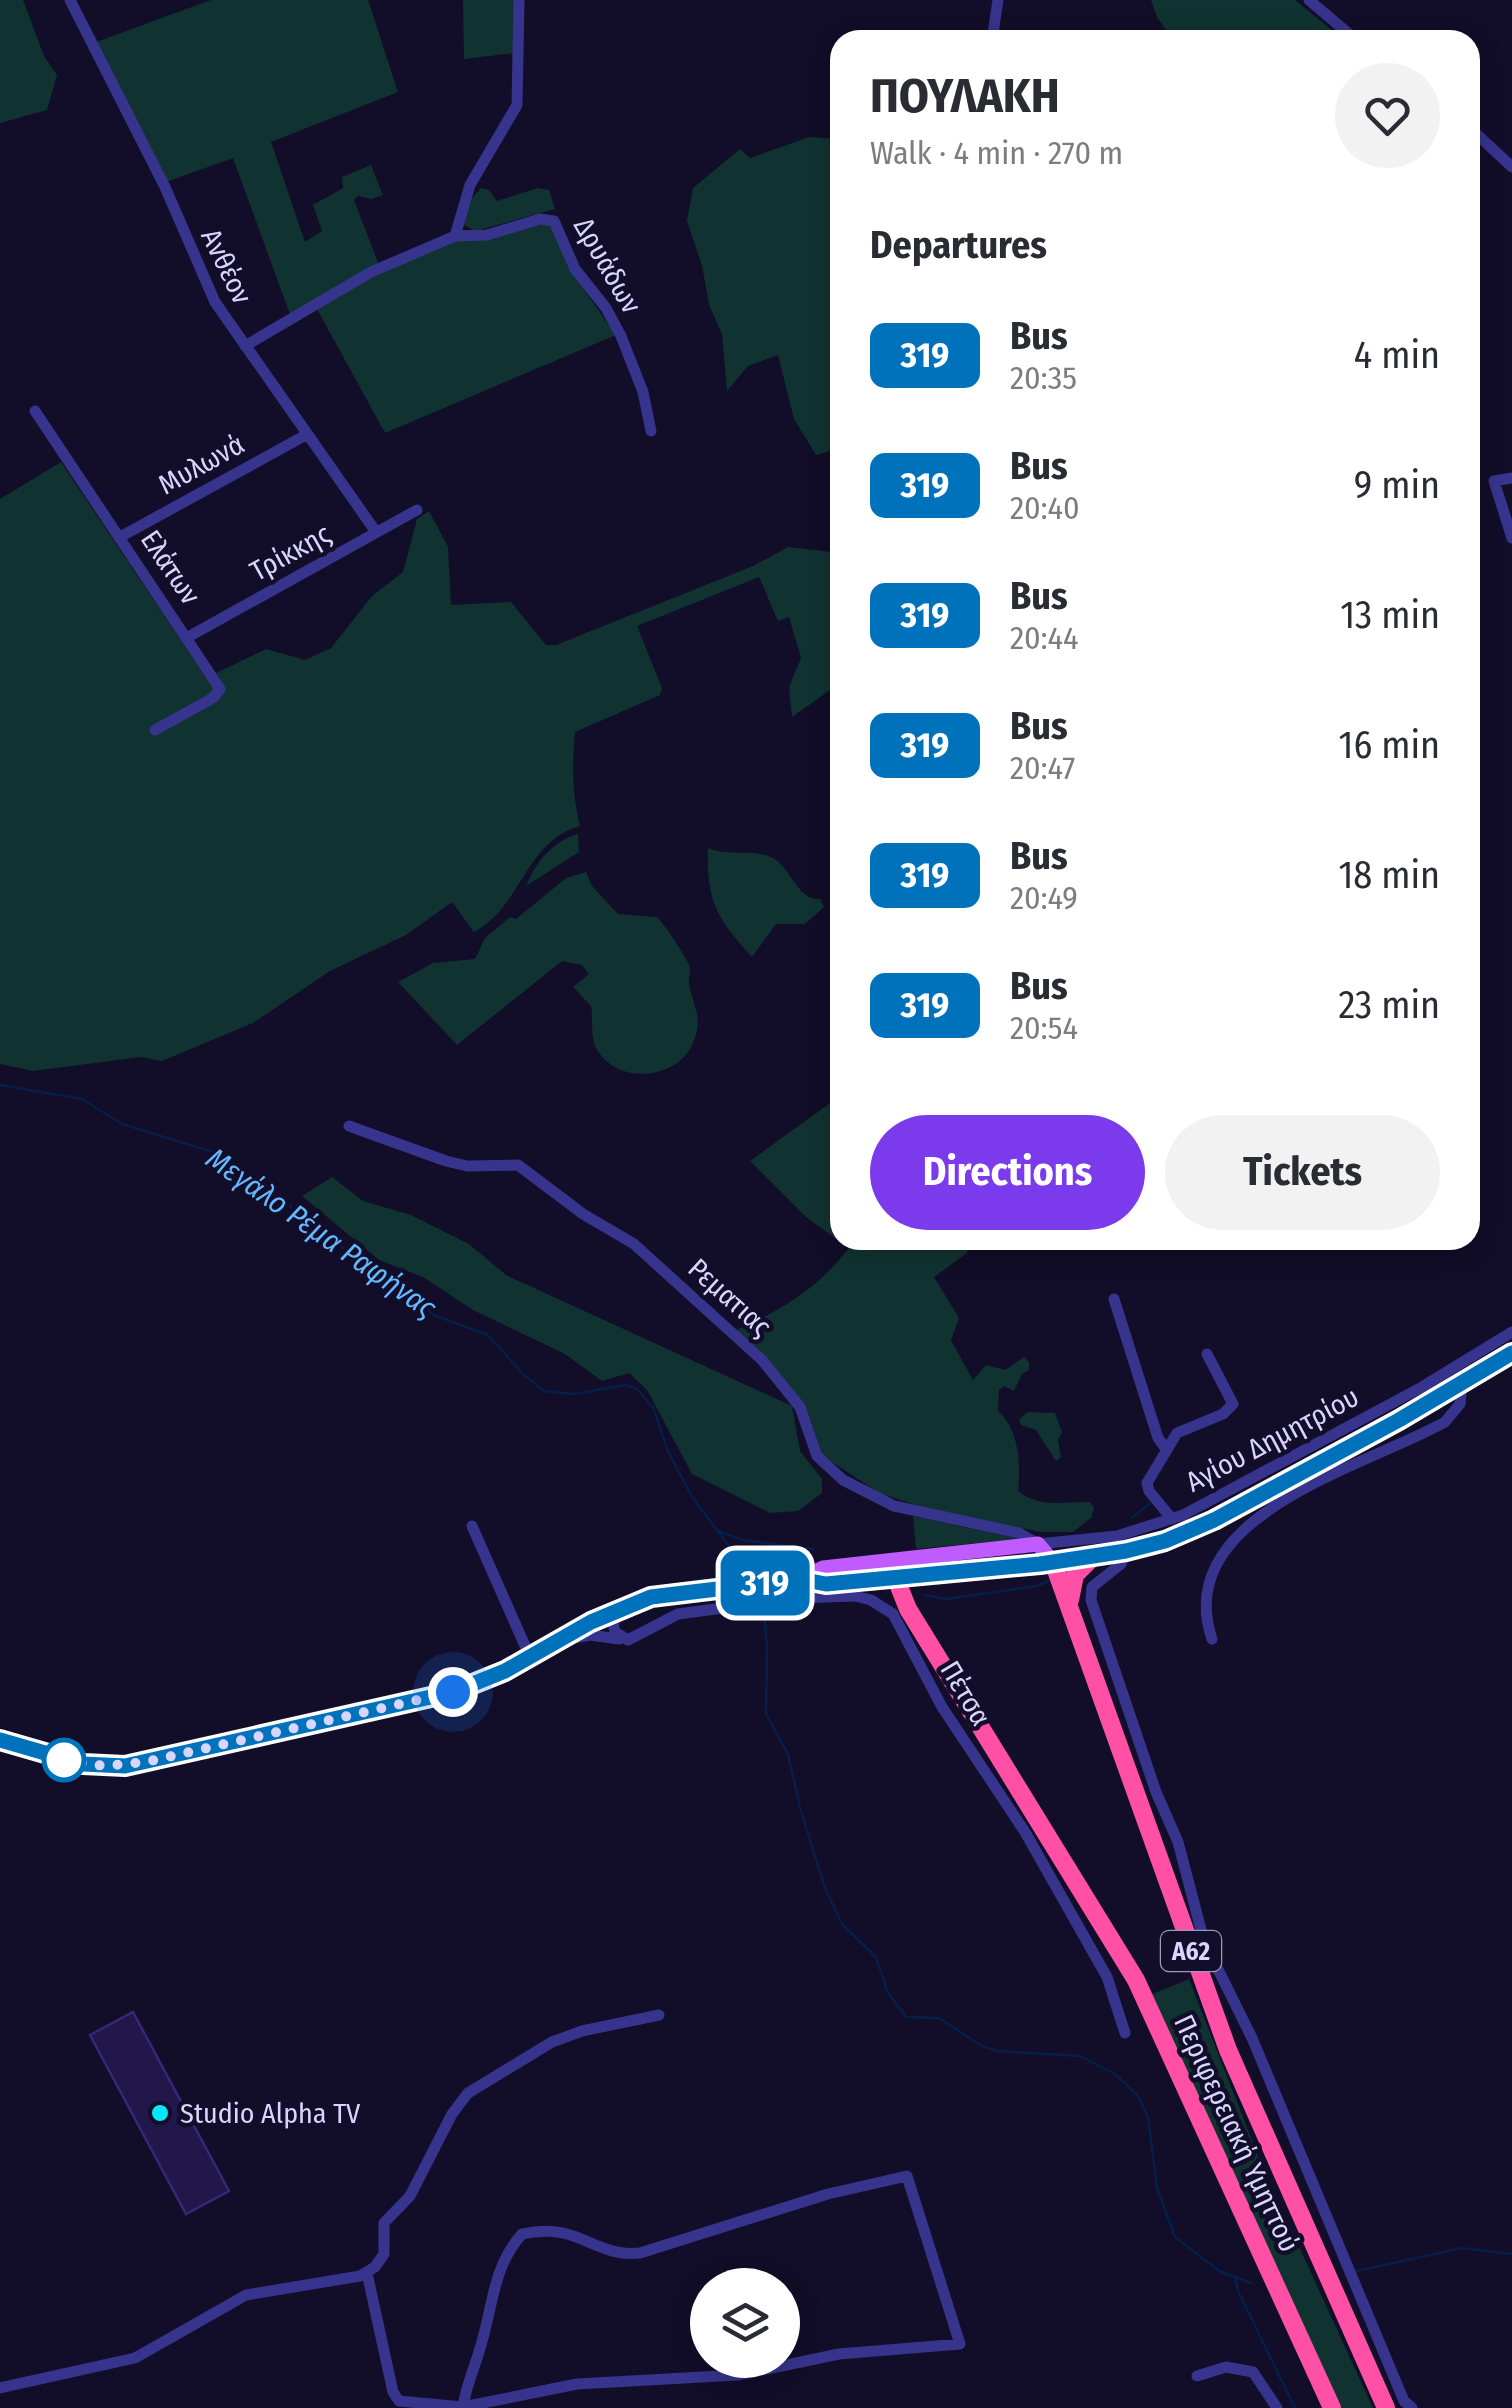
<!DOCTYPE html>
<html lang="en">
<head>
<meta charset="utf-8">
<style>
	:root { --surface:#fff; --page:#f2f2f3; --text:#2b2b33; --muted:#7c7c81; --accent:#7c3aed }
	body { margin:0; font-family:"Fira Sans Condensed",sans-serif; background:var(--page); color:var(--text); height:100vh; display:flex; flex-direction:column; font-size:38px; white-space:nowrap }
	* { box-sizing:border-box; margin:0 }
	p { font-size:32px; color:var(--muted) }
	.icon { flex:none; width:55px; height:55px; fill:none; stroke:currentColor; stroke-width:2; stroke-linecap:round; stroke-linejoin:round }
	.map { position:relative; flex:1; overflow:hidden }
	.sheet { position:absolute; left:830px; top:30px; width:650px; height:1220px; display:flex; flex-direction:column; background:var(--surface); border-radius:30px; box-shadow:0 5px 25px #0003 }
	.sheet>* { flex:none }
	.badge { padding:0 20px; border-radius:15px; font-size:35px; line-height:65px }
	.fabs { position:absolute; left:690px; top:2268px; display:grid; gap:20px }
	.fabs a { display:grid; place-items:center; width:110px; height:110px; border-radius:50%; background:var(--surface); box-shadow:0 5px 25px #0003; font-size:50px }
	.you { position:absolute; width:50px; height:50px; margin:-25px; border:8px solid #fff; border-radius:50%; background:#1a73e8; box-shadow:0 0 0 15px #1a73e833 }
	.map>.badge { position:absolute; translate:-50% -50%; box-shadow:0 0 0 5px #fff }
	h2 { padding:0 40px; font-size:38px; line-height:90px }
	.round { display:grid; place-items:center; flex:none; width:105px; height:105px; border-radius:52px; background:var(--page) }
	.head { display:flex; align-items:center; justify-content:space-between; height:170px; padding:0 40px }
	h1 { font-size:48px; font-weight:700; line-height:75px }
	.primary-button { display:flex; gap:20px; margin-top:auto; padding:20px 40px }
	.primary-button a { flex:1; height:115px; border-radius:60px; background:var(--accent); color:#fff; font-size:40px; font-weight:700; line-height:115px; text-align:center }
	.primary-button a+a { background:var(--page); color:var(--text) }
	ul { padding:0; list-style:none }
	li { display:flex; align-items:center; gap:30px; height:130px; padding:0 40px }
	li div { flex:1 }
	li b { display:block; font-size:38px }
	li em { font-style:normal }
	li .badge { min-width:110px; font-weight:700; text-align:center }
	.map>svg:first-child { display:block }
</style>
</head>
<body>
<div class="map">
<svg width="1512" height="2408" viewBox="0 0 1512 2408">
	<rect width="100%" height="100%" fill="#120d28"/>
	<path fill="#103331" d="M0 0H23L44 56 57 75 47 110 0 123Z
		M211 0H368L398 92 271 142 305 242 322 231 313 205 343 188 342 177 371 165 383 195 371 199 358 196 354 200 379 265 291 317 233 158 166 182 96 42Z
		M463 0H515L514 53 464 59Z
		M1151 0H1295L1344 40H1173L1157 17Z
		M809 137 840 139V448L816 455 794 419 778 355 748 366 727 391 722 334 709 305 702 265 687 221 693 188 740 149 750 158Z
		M481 188 489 190 497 201 538 188 549 190 555 209 475 231 464 225 468 203Z
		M539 223 553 225 568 267 616 335 385 433 317 309 370 278 456 240Z
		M61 462 206 678 266 649 305 660 331 648 372 596 403 572 417 519 429 511 448 547 451 605 511 602 546 645H556L753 566 788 547 840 553V683L792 717 789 687 801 658 789 617 778 621 759 577 637 626 662 688 660 695 575 732C572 765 572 793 580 826 524 842 523 906 474 932L452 902 406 935 330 971 253 1023 162 1061 141 1057 33 1071 0 1064V499Z
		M578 834 579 852 526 886C537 861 551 842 578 834Z
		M708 848C727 857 754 848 773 858 792 869 797 900 820 899L824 907 805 924H776L752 957C717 919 706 901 708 848Z
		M586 872 592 886 618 914 657 917C664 924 689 960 690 968 691 973 688 978 689 983 693 1008 704 1016 693 1043 678 1080 618 1085 598 1051 589 1038 594 1021 591 1006L573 987 589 974 582 965 562 961 457 1045 398 982 433 963 475 959 485 938 510 917 516 919 566 878Z
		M840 1096V1240H969L967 1253 934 1277 959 1318 951 1340 973 1380 986 1365 1005 1370 1024 1357 1029 1362V1370L1022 1374 1014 1391 1004 1386 999 1390 998 1411C1019 1429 1021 1464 1018 1491 1040 1509 1064 1501 1090 1502L1094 1508 1091 1518 1073 1532H1041L928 1509 879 1493 823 1456 807 1411 734 1331C782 1310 816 1290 849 1248L806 1217 750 1161Z
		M332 1177 363 1201 411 1215 469 1244 506 1275 792 1406 800 1451 822 1479V1493L798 1511 770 1513 692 1474 647 1390 629 1373 602 1381 565 1354 473 1310 423 1277 379 1260 302 1196Z
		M1027 1412 1055 1413 1062 1432 1058 1440 1061 1457 1056 1461 1036 1430 1021 1425 1019 1420Z
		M913 1516 1019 1539 916 1549Z
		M1189 1979 1262 2166 1373 2408H1341L1150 1995Z"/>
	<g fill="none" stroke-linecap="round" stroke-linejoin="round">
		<path stroke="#051f4a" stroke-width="2.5" d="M0 1085 82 1099 122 1124 213 1152 265 1186 381 1279 436 1316 488 1335 522 1373 544 1391 574 1394 626 1385 637 1389 654 1409 667 1449 692 1497 753 1578
			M1132 1518 1149 1504
			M717 1531 743 1540 813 1549
			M924 1595 946 1599 1037 1586 1051 1580
			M764 1609 767 1646 766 1714 788 1754 800 1808 825 1888 842 1924 876 1957 888 1993 906 2017 939 2018 982 2046 997 2051 1080 2056 1115 2074 1138 2096 1148 2117 1157 2188 1175 2237 1219 2271 1251 2283
			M1357 2271 1462 2248 1512 2254
			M1235 2278 1239 2293 1295 2408"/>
	</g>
	<path fill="#21174b" stroke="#37277a" stroke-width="2.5" d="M133 2012 229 2191 186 2214 90 2035Z"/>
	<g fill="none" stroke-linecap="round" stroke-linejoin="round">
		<path stroke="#36348c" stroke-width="11" d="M70 0 165 187 215 302 376 532
			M1309 0 1356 40
			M992 40 998 0
			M1470 128 1512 167
			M455 236 487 235 540 219 554 221 575 269 606 308 621 336 643 392 651 431
			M245 346 371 272 455 236 470 185 517 105 519 0
			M35 411 220 689 213 698 155 730
			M1512 478 1494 481 1512 538
			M120 537 306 435
			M188 637 417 510
			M349 1126 446 1161 467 1166 518 1165 583 1214 634 1244 762 1360 800 1407 817 1456 843 1480 894 1506 1019 1533 1038 1544 1117 1536 1183 1515 1422 1387 1512 1332
			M1114 1299 1158 1438 1166 1449
			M1172 1519 1149 1491 1147 1483 1177 1433 1223 1414 1233 1404 1207 1354
			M472 1526 530 1657
			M1127 1551 1121 1564 1092 1587 1091 1600 1156 1792 1178 1842 1204 1941 1252 2038 1404 2401 1412 2408
			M1053 1562 1127 1551 1190 1531 1431 1403 1512 1353
			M615 1610 612 1617 615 1632 628 1640 678 1614 799 1598 855 1596 871 1600 893 1614 942 1707 1025 1832 1107 1977 1125 2033
			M568 1639 590 1635 619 1639
			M1212 1639C1170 1515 1367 1466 1445 1422L1460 1404 1462 1384
			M367 2273 393 2392 399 2401 463 2407 577 2384 738 2375 839 2354 960 2344 907 2176 828 2194 640 2253C594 2258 579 2221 522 2234 493 2266 493 2306 481 2345 475 2367 466 2385 463 2407V2408
			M1197 2376 1226 2367 1253 2372 1277 2408
			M0 2388 135 2358 246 2295 360 2276 375 2267 384 2254V2223L410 2196 452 2114 468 2093 552 2042 582 2031 659 2015"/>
		<path stroke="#c05cff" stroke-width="15" d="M0 1740 83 1764 125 1766 453 1692 505 1671 591 1622 651 1597 800 1579 825 1584 1053 1562 1038 1544 823 1568 800 1579"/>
		<path stroke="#ff50a6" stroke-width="18" d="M1053 1562 1228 2050 1386 2408
			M896 1579 908 1609 1136 1980 1332 2408
			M1070 1600 1075 1575 1094 1556"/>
	</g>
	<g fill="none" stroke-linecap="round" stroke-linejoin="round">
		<g stroke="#fff" stroke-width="22">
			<path id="line" d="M0 1740 83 1764 125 1766 453 1692 505 1671 591 1622 651 1597 800 1579 826 1584 1040 1564 1126 1551 1165 1541 1214 1520 1399 1420 1512 1353"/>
		</g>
		<use href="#line" stroke="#0072bc" stroke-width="15"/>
		<path stroke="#d9d5ff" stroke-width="10" stroke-dasharray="0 18" d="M64 1760 104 1766 146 1762 453 1692"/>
	</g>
	<circle fill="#fff" stroke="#0072bc" stroke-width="5" cx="64" cy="1760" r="20"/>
	<circle fill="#01e8ff" stroke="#120d28" stroke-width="4" cx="160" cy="2113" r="10"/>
	<g text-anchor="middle" stroke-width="9" stroke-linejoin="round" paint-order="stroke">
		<rect fill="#120d28" stroke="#9d99be" stroke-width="2.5" x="1161" y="1931" width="60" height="40" rx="8"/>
		<g font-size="25" font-weight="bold" fill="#d9d5ff">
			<text x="1191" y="1960">Α62</text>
		</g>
		<g font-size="28" fill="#d9d5ff" stroke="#120d28">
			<text transform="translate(608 265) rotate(60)" y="10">Δρυάδων</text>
			<text transform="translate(227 266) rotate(64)" y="10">Ανθέον</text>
			<text transform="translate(201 464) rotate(-29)" y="10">Μυλωνά</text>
			<text transform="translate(290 552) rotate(-29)" y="10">Τρίκκης</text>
			<text transform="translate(171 567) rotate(56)" y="10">Ελάτων</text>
			<text transform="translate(730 1297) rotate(42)" y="10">Ρεματιας</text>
			<text transform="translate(1272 1439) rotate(-28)" y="10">Αγίου Δημητρίου</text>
			<text transform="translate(966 1693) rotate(59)" y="10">Πέτσα</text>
			<text transform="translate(1237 2133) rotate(65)" y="10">Περιφερειακή Υμηττού</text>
		</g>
		<g font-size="28" fill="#d9d5ff" stroke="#120d28" text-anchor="start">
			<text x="180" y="2123">Studio Alpha TV</text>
		</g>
		<g font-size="30" font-style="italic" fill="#63b8ff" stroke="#120d28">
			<text transform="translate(321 1233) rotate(35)" y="10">Μεγάλο Ρέμα Ραφήνας</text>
		</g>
	</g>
</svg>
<div class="fabs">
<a><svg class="icon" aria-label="layers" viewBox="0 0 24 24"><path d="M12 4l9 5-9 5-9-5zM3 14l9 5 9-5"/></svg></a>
</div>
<div class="you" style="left:453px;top:1692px"></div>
<b class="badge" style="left:765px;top:1583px;background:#0072bc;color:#fff">319</b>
<section class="sheet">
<div class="head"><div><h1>ΠΟΥΛΑΚΗ</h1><p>Walk · 4 min · 270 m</p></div><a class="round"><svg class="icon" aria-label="heart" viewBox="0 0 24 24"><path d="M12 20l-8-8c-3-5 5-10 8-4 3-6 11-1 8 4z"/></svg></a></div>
<h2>Departures</h2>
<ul>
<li><span class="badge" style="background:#0072bc;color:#fff">319</span><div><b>Bus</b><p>20:35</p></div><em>4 min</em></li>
<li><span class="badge" style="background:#0072bc;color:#fff">319</span><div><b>Bus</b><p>20:40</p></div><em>9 min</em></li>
<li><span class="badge" style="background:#0072bc;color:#fff">319</span><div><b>Bus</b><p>20:44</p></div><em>13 min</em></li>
<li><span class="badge" style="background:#0072bc;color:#fff">319</span><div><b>Bus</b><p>20:47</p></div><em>16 min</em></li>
<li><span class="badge" style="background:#0072bc;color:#fff">319</span><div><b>Bus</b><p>20:49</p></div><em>18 min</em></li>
<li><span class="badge" style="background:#0072bc;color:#fff">319</span><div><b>Bus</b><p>20:54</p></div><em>23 min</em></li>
</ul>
<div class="primary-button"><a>Directions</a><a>Tickets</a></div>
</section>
</div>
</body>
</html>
